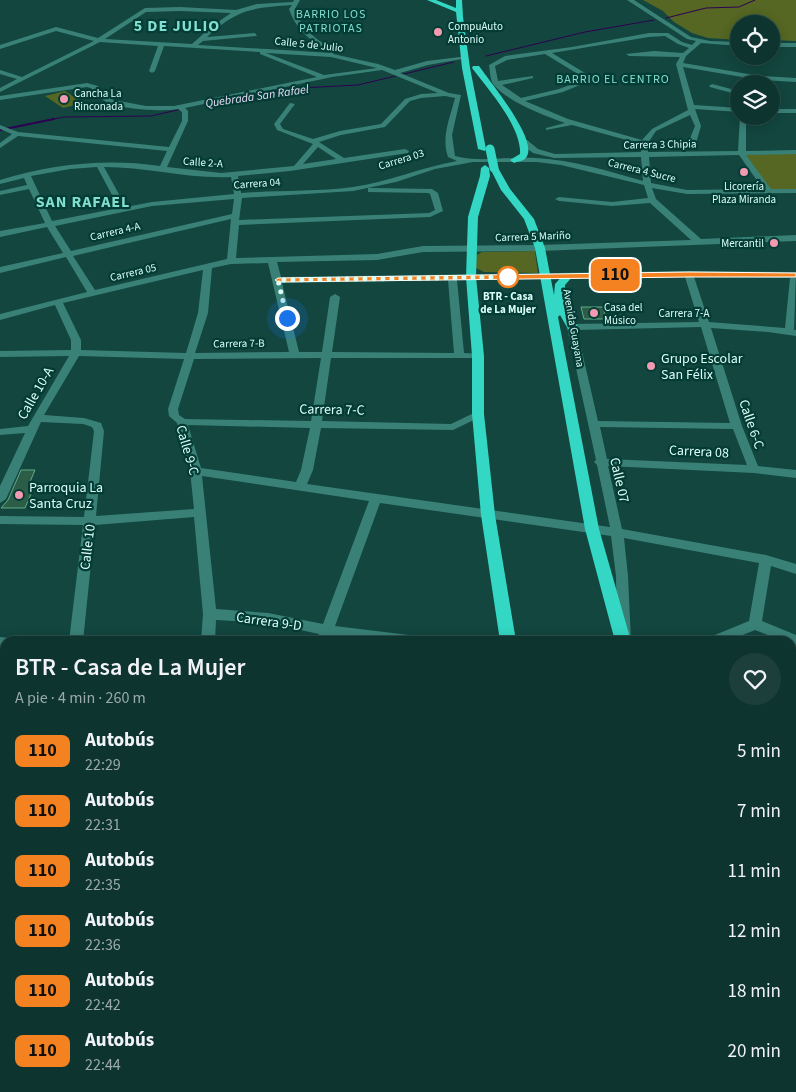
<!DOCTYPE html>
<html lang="es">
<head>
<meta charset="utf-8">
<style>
	:root { --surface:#0e342f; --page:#1c3f3b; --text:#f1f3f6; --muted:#9baaaa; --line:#2e4f4b }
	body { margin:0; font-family:"Source Sans 3",sans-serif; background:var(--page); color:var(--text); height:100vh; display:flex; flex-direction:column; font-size:19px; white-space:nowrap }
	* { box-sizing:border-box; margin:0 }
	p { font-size:16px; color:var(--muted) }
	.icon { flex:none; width:28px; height:28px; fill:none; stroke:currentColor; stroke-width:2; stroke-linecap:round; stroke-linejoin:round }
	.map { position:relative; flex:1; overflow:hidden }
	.drawer { position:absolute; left:0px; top:636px; width:796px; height:456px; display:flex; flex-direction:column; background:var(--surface); border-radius:15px 15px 0 0; box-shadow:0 2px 12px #0003,0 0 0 1px var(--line) }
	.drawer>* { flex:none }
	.badge { padding:0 10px; border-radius:8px; font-size:18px; line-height:32px }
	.controls { position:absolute; left:730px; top:15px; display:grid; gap:10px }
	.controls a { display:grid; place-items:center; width:50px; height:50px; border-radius:50%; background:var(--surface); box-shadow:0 2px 12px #0003,0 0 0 1px var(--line); font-size:25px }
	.you { position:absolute; width:25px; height:25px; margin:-12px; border:4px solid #fff; border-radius:50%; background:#1a73e8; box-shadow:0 0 0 8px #1a73e833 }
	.map>.badge { position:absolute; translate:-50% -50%; box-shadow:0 0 0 2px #fff }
	.round { display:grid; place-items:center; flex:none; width:52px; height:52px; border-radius:26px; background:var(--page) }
	.summary { display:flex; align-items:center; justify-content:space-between; height:85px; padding:0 15px }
	h1 { font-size:24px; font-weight:600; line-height:38px }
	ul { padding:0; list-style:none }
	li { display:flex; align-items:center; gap:15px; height:60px; padding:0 15px }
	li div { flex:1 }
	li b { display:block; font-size:19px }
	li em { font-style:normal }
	li .badge { min-width:55px; font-weight:700; text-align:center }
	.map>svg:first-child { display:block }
</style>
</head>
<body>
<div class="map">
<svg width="796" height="1092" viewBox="0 0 796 1092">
	<rect width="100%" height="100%" fill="#12463f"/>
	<path fill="#556722" d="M643 0H796V41L771 40V24H739V40L708 38 692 33 674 22 663 11Z
		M65 91 83 103 63 108 45 96Z
		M796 153V190L771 191 745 155Z
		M535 251 538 273 484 272 476 268 475 256 482 252Z"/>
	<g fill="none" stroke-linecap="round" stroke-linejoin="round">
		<path stroke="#2e0051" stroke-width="1" d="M666 18 706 8 739 7 755 0
			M486 56 585 32 654 20
			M237 97 300 88 358 85 454 62
			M48 120 64 117 151 116 182 109"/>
		<path stroke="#2e0051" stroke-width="2" d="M0 130 54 119"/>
	</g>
	<path fill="#2c5d47" stroke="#61ab89" d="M581 307H603L606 319H584Z
		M21 470H35L30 482H36L25 508H1L8 500Z"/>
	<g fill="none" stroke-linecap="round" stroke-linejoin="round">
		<path fill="#398177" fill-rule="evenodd" d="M294 0H300L295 9C301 29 317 40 335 51L333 54 378 64 395 70 427 61 468 56V58L428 65 400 73 449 93 461 95 452 135 455 156C480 163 510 156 536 158 573 160 608 171 643 181L641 157 554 158 533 153 521 144V140H527L538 149 555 154 641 152V144L572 125 546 130V128L565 123C543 115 508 102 493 84 490 79 490 71 489 65L505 56 572 47 649 33H668L682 42 692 45 696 41 687 39 627 0H634L691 37 710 41 739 42V46L701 43 686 56 683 63 760 76 796 78V82L760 80 683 67 694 105 739 108V112L695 109 701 126 696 143 689 141 695 126 690 115 656 131 648 143V152L738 151 740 116H746V151L796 150V154L746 155 771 189H796V193L687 194 652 188 656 199 701 239 796 235V241L540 251 423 252 377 260 277 262 281 277 689 271 796 272 794 330H796V336L768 332 711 328 742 426 758 466 796 470V478L754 473 608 466 622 529 766 555 796 564V574L771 566 762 621 796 635V646L791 645V641H783L755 630 728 641H708L710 637 749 621 759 563 624 538 628 576 631 641H617L616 576 611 536 380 503 335 626 417 636 422 637 424 641H376L332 636 330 641H316L319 634 268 623 216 620 215 641H201L203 614 194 517 95 525 83 641H69L83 525 0 524V516L84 517 94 431 92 427 83 424 41 422 6 499 0 503V486L25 433 0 435V429L28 426 69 356 0 357V351L71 350V340L55 305 0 320V314L87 292 66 257 0 273V267L63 253 47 227 0 237V231L45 223 29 189 0 195V191L27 185 24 178 0 184V180C52 164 106 158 160 166L167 151 18 136 0 148V143L12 134 0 129V125L18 132 169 147 182 121V112L178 109C163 112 122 109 108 103 99 98 97 89 87 87L0 100V96L87 83 98 86 106 96 114 100 146 106H174L317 77 260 54V52L164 46 155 71 152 73 149 71 158 46 100 42 0 92V88L17 79 0 74V70L22 77 94 41 56 31 0 49V45L56 27 98 38 145 8 180 7 236 10 257 4 293 2ZM292 5 289 9C296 30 312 42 331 53L198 45 203 41 257 36 255 33 207 37C237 9 252 8 292 5ZM180 11 231 13 211 27 192 44 105 39 146 12ZM665 36 678 44 689 48 683 53 654 51 626 54 629 56 680 57 676 64 688 110 652 129 642 140 568 119 525 101 563 92 592 80 590 76 552 53 649 37ZM266 53 331 57 377 68 324 75ZM545 54 586 79 559 89 521 98 502 85 533 78V76L498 81 495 66 507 60ZM382 70 438 93 421 94 405 99 381 124 340 131 313 139 283 129 280 124 295 104 290 103 274 124 277 130 313 144 294 166 221 173 167 167 188 121V111L185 108 332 77ZM445 96 455 98C450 118 441 137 448 157L457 161C422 167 388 182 353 187 316 192 278 190 241 193L238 176 290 171 408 153 409 151 405 149 344 158 319 142 341 135 385 127 410 101 421 98ZM318 147 336 159 303 164ZM739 155 763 189 687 190 651 183 649 157ZM473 162H537L561 165 644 185 648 198 612 202 559 197 555 199 559 201 612 206 650 203 691 240 540 245 423 246 377 254 236 258 239 225 430 217 443 211 438 193 432 189 371 188H368V192L428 193 430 194 435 210 429 213 239 220 242 198 353 191 396 182 435 169ZM97 167 119 208 52 221 31 176 70 169ZM104 167C147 167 188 179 231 177L234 194 152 202 126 207ZM234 199 232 214 71 251 55 226 152 206ZM231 219 227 259 95 290 73 256ZM268 263 289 352 195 353 208 313 212 268 231 264ZM203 270 198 313 186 353 81 350V340L63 303ZM685 277 699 322 572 324 567 327 596 460 594 462 597 465 610 527 307 484 313 470 321 428 453 430 482 416 483 414 478 411 451 424 322 421 331 358H482V354L464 353 457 280ZM694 277 790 278 785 328 709 322ZM448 280 454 353 332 352 340 297 335 294 330 297 322 352H299L282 283ZM701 327 730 423 598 421 577 330ZM79 356 184 359 168 409 169 416 177 423 190 471 194 509 96 516 104 431 101 423 84 418 44 415ZM321 358 311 421 185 419 179 415 178 409 194 359ZM188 425 310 428 301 470 296 482 201 468ZM600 427 733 429 747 465 607 459ZM202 476 369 501 323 624 268 613 216 609Z
			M771 43H796V47H771Z
			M712 84 739 91V95L710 87 709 86Z
			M771 109H796V113H771Z
			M0 637 10 638 11 641H5V647H0Z
			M0 792H5V806H0Z
			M791 879H796V895H791Z
			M0 919 5 920V938L0 937Z
			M5 971V1004L0 1006V973Z
			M160 1088H260L262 1092H159Z"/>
		<path fill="#33d7c3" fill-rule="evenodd" d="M427 0H436L456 8V0H462L463 17 470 68 486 149 485 151 478 149 462 68 456 12Z
			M473 66H479C490 82 537 138 527 156 525 161 519 161 514 163L510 160 520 154C522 127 488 89 472 68Z
			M485 165 489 168 490 176 478 217 476 277 484 356V414L495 515 516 641H500L481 515 472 414V356L466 277 468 217 480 176 481 168Z
			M494 165 497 166 510 189 534 219 545 248 554 295 555 284 564 274H572L573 276 565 285V304L578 327 572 330 568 329 560 315 558 317 599 529 631 641H615L585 529 535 248 524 219 501 190 490 168Z
			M791 1080 796 1092H772L771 1088H791Z
			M600 1088H624L626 1092H602Z"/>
		<path stroke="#33d7c3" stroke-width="9" d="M490 149 494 168"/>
	</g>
	<path fill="#f58220" stroke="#fff" d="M689 272 796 273V277H689L278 282 275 280 278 278Z"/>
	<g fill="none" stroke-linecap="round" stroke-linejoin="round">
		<path stroke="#dbfef7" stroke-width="5" stroke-dasharray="0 9" d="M287 318 278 280 508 277"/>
	</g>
	<g fill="#f19ab1" stroke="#033b35" stroke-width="2">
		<circle cx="438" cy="32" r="5"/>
		<circle cx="64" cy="99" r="5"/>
		<circle cx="744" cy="172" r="5"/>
		<circle cx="774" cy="243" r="5"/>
		<circle cx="594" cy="313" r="5"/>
		<circle cx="651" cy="366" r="5"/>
		<circle cx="19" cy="495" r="5"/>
	</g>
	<circle fill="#fff" stroke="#f58220" stroke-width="2.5" cx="508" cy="277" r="10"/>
	<g text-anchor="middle" stroke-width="4.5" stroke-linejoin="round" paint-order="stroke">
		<g font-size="11" fill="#dbfef7" stroke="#033b35" text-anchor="start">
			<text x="448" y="30">CompuAuto<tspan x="448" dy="13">Antonio</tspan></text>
			<text x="74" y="97">Cancha La<tspan x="74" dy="13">Rinconada</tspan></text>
			<text x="744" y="190" text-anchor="middle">Licorería<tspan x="744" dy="13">Plaza Miranda</tspan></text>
			<text x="764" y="247" text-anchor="end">Mercantil</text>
			<text x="604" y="311">Casa del<tspan x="604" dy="13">Músico</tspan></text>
		</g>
		<g font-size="11" fill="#dbfef7" stroke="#033b35">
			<text transform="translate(309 44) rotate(6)" y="4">Calle 5 de Julio</text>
			<text transform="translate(660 144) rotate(-1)" y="4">Carrera 3 Chipia</text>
			<text transform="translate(401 159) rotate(-17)" y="4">Carrera 03</text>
			<text transform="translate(203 162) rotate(4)" y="4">Calle 2-A</text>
			<text transform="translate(642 170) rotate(14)" y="4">Carrera 4 Sucre</text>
			<text transform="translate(257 183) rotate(-4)" y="4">Carrera 04</text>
			<text transform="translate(115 231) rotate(-13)" y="4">Carrera 4-A</text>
			<text transform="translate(533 236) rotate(-2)" y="4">Carrera 5 Mariño</text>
			<text transform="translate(133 272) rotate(-13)" y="4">Carrera 05</text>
			<text x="684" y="317">Carrera 7-A</text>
			<text transform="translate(574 328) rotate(80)" y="4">Avenida Guayana</text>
			<text transform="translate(239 343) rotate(-1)" y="4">Carrera 7-B</text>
		</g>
		<g font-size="11" font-weight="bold" fill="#dbfef7" stroke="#033b35">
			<text x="508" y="300">BTR - Casa<tspan x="508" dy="13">de La Mujer</tspan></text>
		</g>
		<g font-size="12" letter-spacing="1" fill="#82ded0" stroke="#033b35">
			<text x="331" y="18">BARRIO LOS<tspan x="331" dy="14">PATRIOTAS</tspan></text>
			<text x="613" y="83">BARRIO EL CENTRO</text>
		</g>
		<g font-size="12" font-style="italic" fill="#e9dffa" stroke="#033b35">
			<text transform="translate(257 96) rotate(-8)" y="4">Quebrada San Rafael</text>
		</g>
		<g font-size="14" fill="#dbfef7" stroke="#033b35" text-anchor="start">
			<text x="661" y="363">Grupo Escolar<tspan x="661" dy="16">San Félix</tspan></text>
			<text x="29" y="492">Parroquia La<tspan x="29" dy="16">Santa Cruz</tspan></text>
		</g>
		<g font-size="14" fill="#dbfef7" stroke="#033b35">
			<text transform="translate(35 393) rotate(-60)" y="5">Calle 10-A</text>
			<text transform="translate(332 409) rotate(1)" y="5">Carrera 7-C</text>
			<text transform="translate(752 424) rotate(71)" y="5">Calle 6-C</text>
			<text transform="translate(188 450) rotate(74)" y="5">Calle 9-C</text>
			<text transform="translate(699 451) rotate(3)" y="5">Carrera 08</text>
			<text transform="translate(620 480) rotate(77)" y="5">Calle 07</text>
			<text transform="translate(87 547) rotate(-83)" y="5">Calle 10</text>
			<text transform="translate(269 621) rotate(8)" y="5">Carrera 9-D</text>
		</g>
		<g font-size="16" font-weight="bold" letter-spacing="1" fill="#82ded0" stroke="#033b35">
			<text x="177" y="31">5 DE JULIO</text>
			<text x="83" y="207">SAN RAFAEL</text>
		</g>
	</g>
</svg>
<div class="controls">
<a><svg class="icon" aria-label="locate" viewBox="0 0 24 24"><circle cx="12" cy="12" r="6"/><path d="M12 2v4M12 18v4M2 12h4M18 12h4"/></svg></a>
<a><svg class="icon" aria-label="layers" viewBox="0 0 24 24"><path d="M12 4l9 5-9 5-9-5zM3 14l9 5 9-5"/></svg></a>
</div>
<div class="you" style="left:287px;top:318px"></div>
<b class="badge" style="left:615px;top:275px;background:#f58220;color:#111">110</b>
<section class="drawer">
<div class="summary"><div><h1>BTR - Casa de La Mujer</h1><p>A pie · 4 min · 260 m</p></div><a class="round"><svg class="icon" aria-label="heart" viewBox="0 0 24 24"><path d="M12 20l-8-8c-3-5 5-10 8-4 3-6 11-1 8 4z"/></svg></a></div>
<ul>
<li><span class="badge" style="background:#f58220;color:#111">110</span><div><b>Autobús</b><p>22:29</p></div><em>5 min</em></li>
<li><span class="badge" style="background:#f58220;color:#111">110</span><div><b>Autobús</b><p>22:31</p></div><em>7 min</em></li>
<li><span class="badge" style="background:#f58220;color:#111">110</span><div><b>Autobús</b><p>22:35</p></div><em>11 min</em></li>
<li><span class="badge" style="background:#f58220;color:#111">110</span><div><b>Autobús</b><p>22:36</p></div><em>12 min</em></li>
<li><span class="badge" style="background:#f58220;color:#111">110</span><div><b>Autobús</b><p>22:42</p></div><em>18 min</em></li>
<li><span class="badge" style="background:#f58220;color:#111">110</span><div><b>Autobús</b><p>22:44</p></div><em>20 min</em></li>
</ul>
</section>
</div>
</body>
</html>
